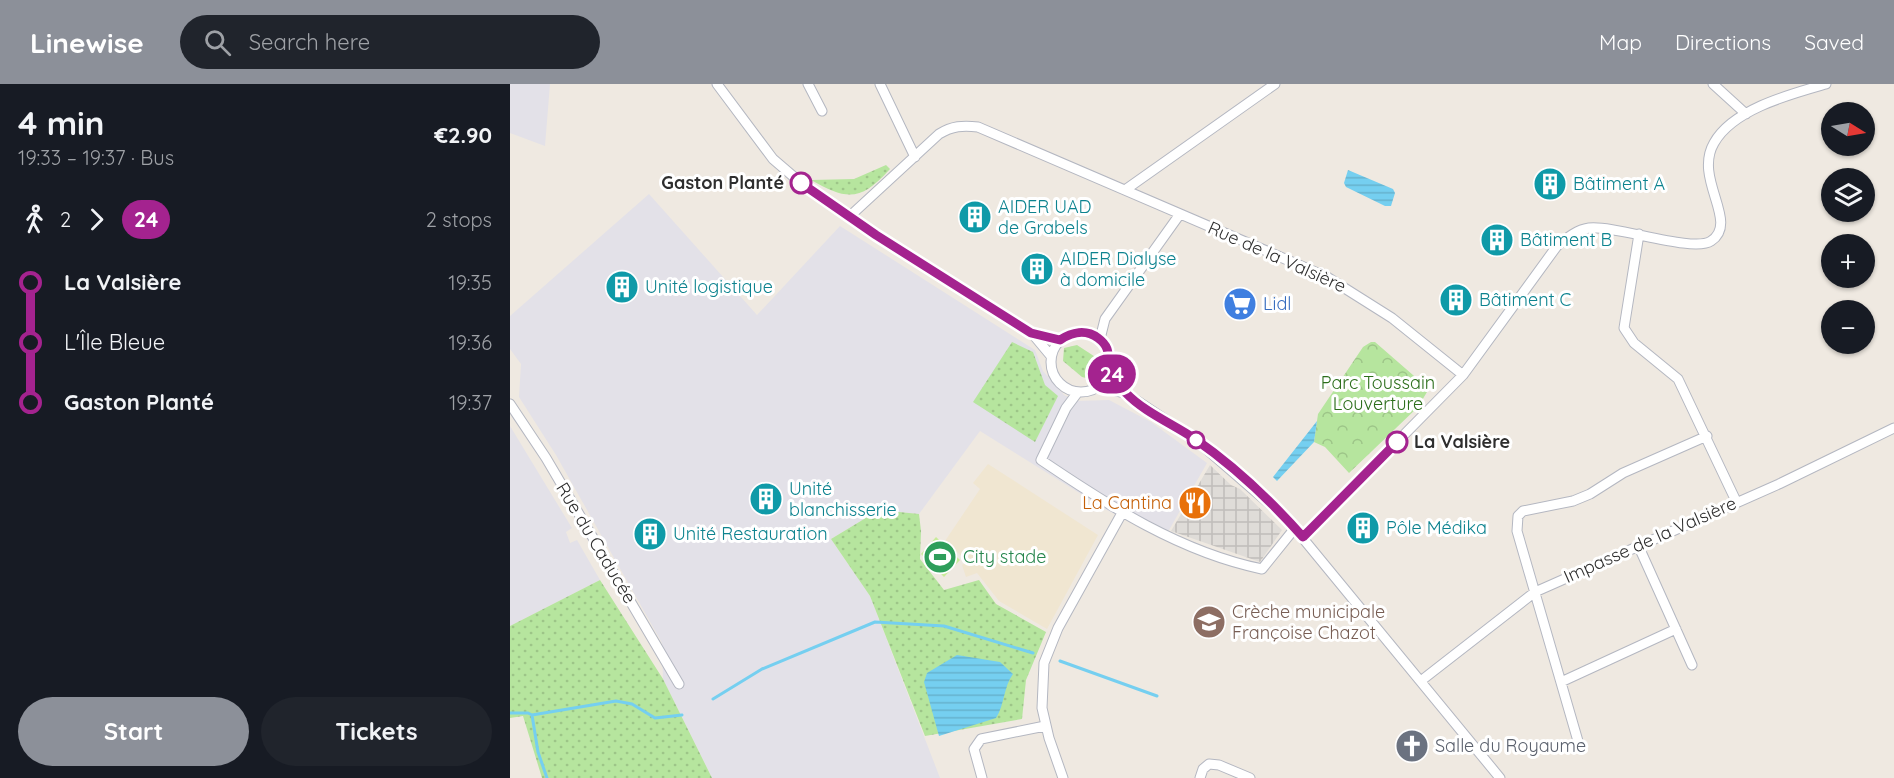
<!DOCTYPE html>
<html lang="en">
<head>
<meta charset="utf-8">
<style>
	:root { --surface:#171b24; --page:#20242c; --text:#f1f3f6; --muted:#9ea1a6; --accent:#8c9099 }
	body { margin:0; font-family:Quicksand,sans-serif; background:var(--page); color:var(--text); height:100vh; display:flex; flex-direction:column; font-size:22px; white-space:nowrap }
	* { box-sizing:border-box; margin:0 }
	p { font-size:20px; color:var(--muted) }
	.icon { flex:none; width:33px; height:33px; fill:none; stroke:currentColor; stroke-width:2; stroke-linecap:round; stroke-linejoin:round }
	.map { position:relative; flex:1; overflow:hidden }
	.sheet { display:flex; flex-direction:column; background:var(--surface); width:510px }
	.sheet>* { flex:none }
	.badge { padding:0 12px; border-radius:20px; font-size:21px; line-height:39px }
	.needle { width:39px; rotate:101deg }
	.fabs { position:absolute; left:1311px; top:18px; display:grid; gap:12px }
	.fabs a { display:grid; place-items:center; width:54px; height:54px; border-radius:50%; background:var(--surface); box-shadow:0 2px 4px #0004; font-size:30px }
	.map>.badge { position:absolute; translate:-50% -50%; box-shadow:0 0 0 3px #fff }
	.legs { display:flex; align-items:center; gap:9px; height:66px; padding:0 18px; font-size:20px }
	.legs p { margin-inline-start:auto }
	.headline { display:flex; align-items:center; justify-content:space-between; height:102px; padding:0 18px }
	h1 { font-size:33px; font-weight:800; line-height:45px }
	.primary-button { display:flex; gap:12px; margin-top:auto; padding:12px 18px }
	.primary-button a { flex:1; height:69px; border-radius:36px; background:var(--accent); color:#fff; font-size:24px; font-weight:800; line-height:69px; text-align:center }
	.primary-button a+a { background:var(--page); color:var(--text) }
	ul { padding:0 18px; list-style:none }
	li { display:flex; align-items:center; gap:21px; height:60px; font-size:22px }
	li i { display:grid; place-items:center; width:9px; height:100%; margin:0 8px; background:currentColor }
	li i::after { content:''; width:15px; height:15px; margin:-8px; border:4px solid; border-radius:50%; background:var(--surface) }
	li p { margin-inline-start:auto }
	li:first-child i { background:linear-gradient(#0000 50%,currentColor 0) }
	li:last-child i { background:linear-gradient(currentColor 50%,#0000 0) }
	header { display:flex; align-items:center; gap:36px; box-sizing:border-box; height:84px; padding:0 30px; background:var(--accent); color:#fff }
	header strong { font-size:28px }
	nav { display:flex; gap:33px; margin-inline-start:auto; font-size:21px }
	.search { width:420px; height:54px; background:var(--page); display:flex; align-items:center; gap:15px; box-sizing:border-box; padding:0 21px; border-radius:33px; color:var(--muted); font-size:22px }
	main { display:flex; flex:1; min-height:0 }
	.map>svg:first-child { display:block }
</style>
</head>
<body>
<header>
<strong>Linewise</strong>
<div class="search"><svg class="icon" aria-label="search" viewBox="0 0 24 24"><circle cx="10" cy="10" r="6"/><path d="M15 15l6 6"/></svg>Search here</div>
<nav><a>Map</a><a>Directions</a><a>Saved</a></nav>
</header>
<main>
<section class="sheet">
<div class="headline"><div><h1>4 min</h1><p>19:33 – 19:37 · Bus</p></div><b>€2.90</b></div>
<div class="legs"><svg class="icon" aria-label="walk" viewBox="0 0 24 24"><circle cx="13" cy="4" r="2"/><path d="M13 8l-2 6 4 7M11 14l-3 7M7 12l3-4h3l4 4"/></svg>2<svg class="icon" aria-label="forward" viewBox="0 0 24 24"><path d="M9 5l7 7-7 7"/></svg><b class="badge" style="background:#a4238f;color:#fff">24</b><p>2 stops</p></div>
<ul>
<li><i style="color:#a4238f"></i><b>La Valsière</b><p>19:35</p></li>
<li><i style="color:#a4238f"></i><span>L'Île Bleue</span><p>19:36</p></li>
<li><i style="color:#a4238f"></i><b>Gaston Planté</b><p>19:37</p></li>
</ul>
<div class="primary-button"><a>Start</a><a>Tickets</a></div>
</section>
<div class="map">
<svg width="1384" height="694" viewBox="0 0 1384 694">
	<defs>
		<pattern id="grass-dots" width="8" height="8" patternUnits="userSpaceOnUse" patternTransform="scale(1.5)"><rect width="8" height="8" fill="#b6e59e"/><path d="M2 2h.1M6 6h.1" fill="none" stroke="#9dc588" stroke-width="1.8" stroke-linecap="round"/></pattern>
		<pattern id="park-crowns" width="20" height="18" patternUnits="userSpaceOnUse" patternTransform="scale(1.5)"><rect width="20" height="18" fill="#b6e59e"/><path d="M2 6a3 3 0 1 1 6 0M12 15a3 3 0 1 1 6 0" fill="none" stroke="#9dc588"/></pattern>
		<pattern id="plaza-grid" width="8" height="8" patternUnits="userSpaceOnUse" patternTransform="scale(1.5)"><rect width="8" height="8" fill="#dfdcd8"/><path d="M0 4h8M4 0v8" fill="none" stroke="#c0bdba"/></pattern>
		<pattern id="water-rules" width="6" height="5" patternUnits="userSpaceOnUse" patternTransform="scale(1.5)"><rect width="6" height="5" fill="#75cff0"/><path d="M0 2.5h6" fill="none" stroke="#66b2ce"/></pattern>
	</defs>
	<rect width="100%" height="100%" fill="#efe9e1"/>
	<path fill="#e3e1e8" d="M0 0H40L35 62 0 49Z
		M139 110 247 231 330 142 525 266 533 287 554 311 567 317 599 316 641 338 697 379 654 455 595 425 470 347 409 430 369 426 321 455 360 512 430 694H202L153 595 152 559 46 371 9 313 11 280 0 265V232Z
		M0 342 62 444 56 448 60 459 67 456 90 496 0 542Z"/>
	<path fill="#f0e6d1" d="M478 380 588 451 537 545 489 517 467 489 456 493 452 481 457 477 435 457 470 405 463 399Z"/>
	<path fill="url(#grass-dots)" d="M376 81 380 85C351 117 338 117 301 96L344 95Z
		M502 258 523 268 535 301 548 312 525 358 463 318Z
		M567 261 593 278 591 290 584 296 572 293 553 277 554 264Z
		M369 426 409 430 411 447 410 475 434 506 469 496 486 520 536 548 516 596 512 635 415 652 360 512 321 455Z
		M90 496 153 595 202 694H32L13 632 0 634V542Z"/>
	<path fill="url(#park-crowns)" d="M861 258H865L911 298 917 308 908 323 839 389 815 363 804 358 808 330 853 263Z"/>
	<path fill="#c9ec9a" d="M426 453 450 476 434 493 411 470Z"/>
	<path fill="url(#plaza-grid)" d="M700 381 721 401 730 405 772 446 750 478 661 447Z"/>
	<path fill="url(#water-rules)" d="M838 86 883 105 885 109 881 122H875L836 103 834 99Z
		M807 337 804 358 767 397 763 393Z
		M447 571 490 578 503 590C493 604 495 620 486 634L429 652 414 598 417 589Z"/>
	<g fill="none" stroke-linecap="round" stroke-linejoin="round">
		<path stroke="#75cff0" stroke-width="3" d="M550 577 647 612
			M203 615 252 585 365 538 434 542 523 569
			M0 629H18L22 631 106 617 122 620 145 634 172 631
			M22 631 28 668 37 694"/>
		<g stroke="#b4b7c1" stroke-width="11">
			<path id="street" d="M207 0 263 75 291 99 366 151 521 248 541 272
				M298 0 312 27
				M370 0 405 73
				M1203 0 1236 30
				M615 106 765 0
				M340 132 429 50C442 42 453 41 468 43L817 193 882 234 953 291 793 453
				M1129 150 1114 244 1124 259 1168 295 1226 417
				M521 248 550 256
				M541 278a30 30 0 1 1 60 0a30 30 0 1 1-60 0Z
				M590 255 595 235 670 130
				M600 286 617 310
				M953 291 1047 162C1057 154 1066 146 1079 144 1106 141 1183 169 1201 157 1230 138 1183 95 1204 59 1223 25 1281 10 1316 0
				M589 302 617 310 686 356 777 435 990 694
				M568 308 556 324 531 376C599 422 670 468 752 485L785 444
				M0 320 36 374 169 600
				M1128 461 1182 581
				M912 596 1025 508 1269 400 1384 344
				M1051 598 1166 545
				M1070 664 1007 447 1008 432 1013 427 1063 417 1080 410 1113 389 1197 352
				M472 694 464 665 471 655 535 642
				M553 694 539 654 532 624 534 579 548 544 612 429
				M690 694 693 685 699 680 709 681 740 694"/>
		</g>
		<use href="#street" stroke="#fff" stroke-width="9"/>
	</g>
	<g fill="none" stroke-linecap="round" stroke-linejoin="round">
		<g stroke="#fff" stroke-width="14">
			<path id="line-1" d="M291 99 366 151 521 249 550 256C562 248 576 245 588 254 603 265 596 274 600 287 602 293 611 304 616 309 634 328 663 340 685 355 724 382 761 417 793 453L887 358"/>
		</g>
		<use href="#line-1" stroke="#a4238f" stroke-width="9"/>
	</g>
	<defs>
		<g id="building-disc" transform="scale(1.725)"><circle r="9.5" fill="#0f9aa8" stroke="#fff"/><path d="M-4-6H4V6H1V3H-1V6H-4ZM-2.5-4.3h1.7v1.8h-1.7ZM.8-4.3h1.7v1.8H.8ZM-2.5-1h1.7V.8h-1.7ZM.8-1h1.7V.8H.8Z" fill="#fff"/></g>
		<g id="supermarket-disc" transform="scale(1.725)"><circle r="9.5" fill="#3f7fe0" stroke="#fff"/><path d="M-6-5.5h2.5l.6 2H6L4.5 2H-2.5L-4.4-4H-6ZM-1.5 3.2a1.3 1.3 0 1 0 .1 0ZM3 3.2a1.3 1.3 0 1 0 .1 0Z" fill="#fff"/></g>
		<g id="restaurant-disc" transform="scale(1.725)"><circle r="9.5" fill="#e8710a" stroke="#fff"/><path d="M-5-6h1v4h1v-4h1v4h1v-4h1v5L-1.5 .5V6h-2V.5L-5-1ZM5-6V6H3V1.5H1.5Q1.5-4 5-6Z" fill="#fff"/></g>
		<g id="stadium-disc" transform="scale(1.725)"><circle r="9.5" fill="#2e9e5b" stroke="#fff"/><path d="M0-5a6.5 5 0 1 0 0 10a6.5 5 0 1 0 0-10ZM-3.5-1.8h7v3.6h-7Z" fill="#fff"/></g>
		<g id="school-disc" transform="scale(1.725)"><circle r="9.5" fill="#8d6e63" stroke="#fff"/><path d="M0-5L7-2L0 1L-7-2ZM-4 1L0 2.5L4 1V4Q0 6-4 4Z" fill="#fff"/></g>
		<g id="church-disc" transform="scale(1.725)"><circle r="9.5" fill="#6b7280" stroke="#fff"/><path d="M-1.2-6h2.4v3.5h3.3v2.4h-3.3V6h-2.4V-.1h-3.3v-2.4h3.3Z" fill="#fff"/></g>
	</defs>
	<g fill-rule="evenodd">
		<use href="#building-disc" x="1040" y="100"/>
		<use href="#building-disc" x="465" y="133"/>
		<use href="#building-disc" x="987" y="156"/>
		<use href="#building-disc" x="527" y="185"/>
		<use href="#building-disc" x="112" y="203"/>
		<use href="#building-disc" x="946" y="216"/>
		<use href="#supermarket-disc" x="730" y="220"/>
		<use href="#building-disc" x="256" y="415"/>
		<use href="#restaurant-disc" x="685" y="419"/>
		<use href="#building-disc" x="853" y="444"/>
		<use href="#building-disc" x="140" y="450"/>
		<use href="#stadium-disc" x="430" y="473"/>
		<use href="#school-disc" x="699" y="538"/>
		<use href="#church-disc" x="902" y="662"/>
	</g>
	<g fill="#fff" stroke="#a4238f" stroke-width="3">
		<circle cx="291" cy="99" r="10"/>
		<circle cx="686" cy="356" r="8"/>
		<circle cx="887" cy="358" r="10"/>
	</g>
	<g text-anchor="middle" stroke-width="6" stroke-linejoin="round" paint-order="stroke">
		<g font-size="18" font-weight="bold" fill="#2e2e2e" stroke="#fff" text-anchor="end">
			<text x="274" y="105">Gaston Planté</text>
			<text x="904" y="364" text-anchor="start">La Valsière</text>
		</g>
		<g font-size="18" fill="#0d838f" stroke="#fff" text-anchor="start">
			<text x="1063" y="106">Bâtiment A</text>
			<text x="488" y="129">AIDER UAD<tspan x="488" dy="21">de Grabels</tspan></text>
			<text x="1010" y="162">Bâtiment B</text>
			<text x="550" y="181">AIDER Dialyse<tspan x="550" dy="21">à domicile</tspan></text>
			<text x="135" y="209">Unité logistique</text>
			<text x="969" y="222">Bâtiment C</text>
			<text x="279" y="411">Unité<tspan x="279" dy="21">blanchisserie</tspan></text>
			<text x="876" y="450">Pôle Médika</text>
			<text x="163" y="456">Unité Restauration</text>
		</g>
		<g font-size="18" fill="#2e2e2e" stroke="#fff">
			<text transform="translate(767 173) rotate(24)" y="6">Rue de la Valsière</text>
			<text transform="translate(1140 456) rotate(-24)" y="6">Impasse de la Valsière</text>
			<text transform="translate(86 459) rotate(59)" y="6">Rue du Caducée</text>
		</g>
		<g font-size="18" fill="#366cbe" stroke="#fff" text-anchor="start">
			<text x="753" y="226">Lidl</text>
		</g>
		<g font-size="18" fill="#2c6e1b" stroke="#fff">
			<text x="868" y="305">Parc Toussain<tspan x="868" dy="21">Louverture</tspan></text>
		</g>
		<g font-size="18" fill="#c56008" stroke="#fff" text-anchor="end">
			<text x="662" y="425">La Cantina</text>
		</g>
		<g font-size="18" fill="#27864d" stroke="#fff" text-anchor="start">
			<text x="453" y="479">City stade</text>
		</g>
		<g font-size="18" fill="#785e54" stroke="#fff" text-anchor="start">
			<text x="722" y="534">Crèche municipale<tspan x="722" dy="21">Françoise Chazot</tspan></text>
		</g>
		<g font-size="18" fill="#5b616d" stroke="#fff" text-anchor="start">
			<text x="925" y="668">Salle du Royaume</text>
		</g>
	</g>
</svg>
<div class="fabs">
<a><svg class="needle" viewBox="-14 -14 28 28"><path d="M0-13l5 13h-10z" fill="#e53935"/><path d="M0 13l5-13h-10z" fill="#9ea1a6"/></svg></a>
<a><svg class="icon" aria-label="layers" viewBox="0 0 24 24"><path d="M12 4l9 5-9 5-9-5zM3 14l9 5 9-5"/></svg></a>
<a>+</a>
<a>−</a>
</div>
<b class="badge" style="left:602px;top:290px;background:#a4238f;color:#fff">24</b>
</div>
</main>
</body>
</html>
